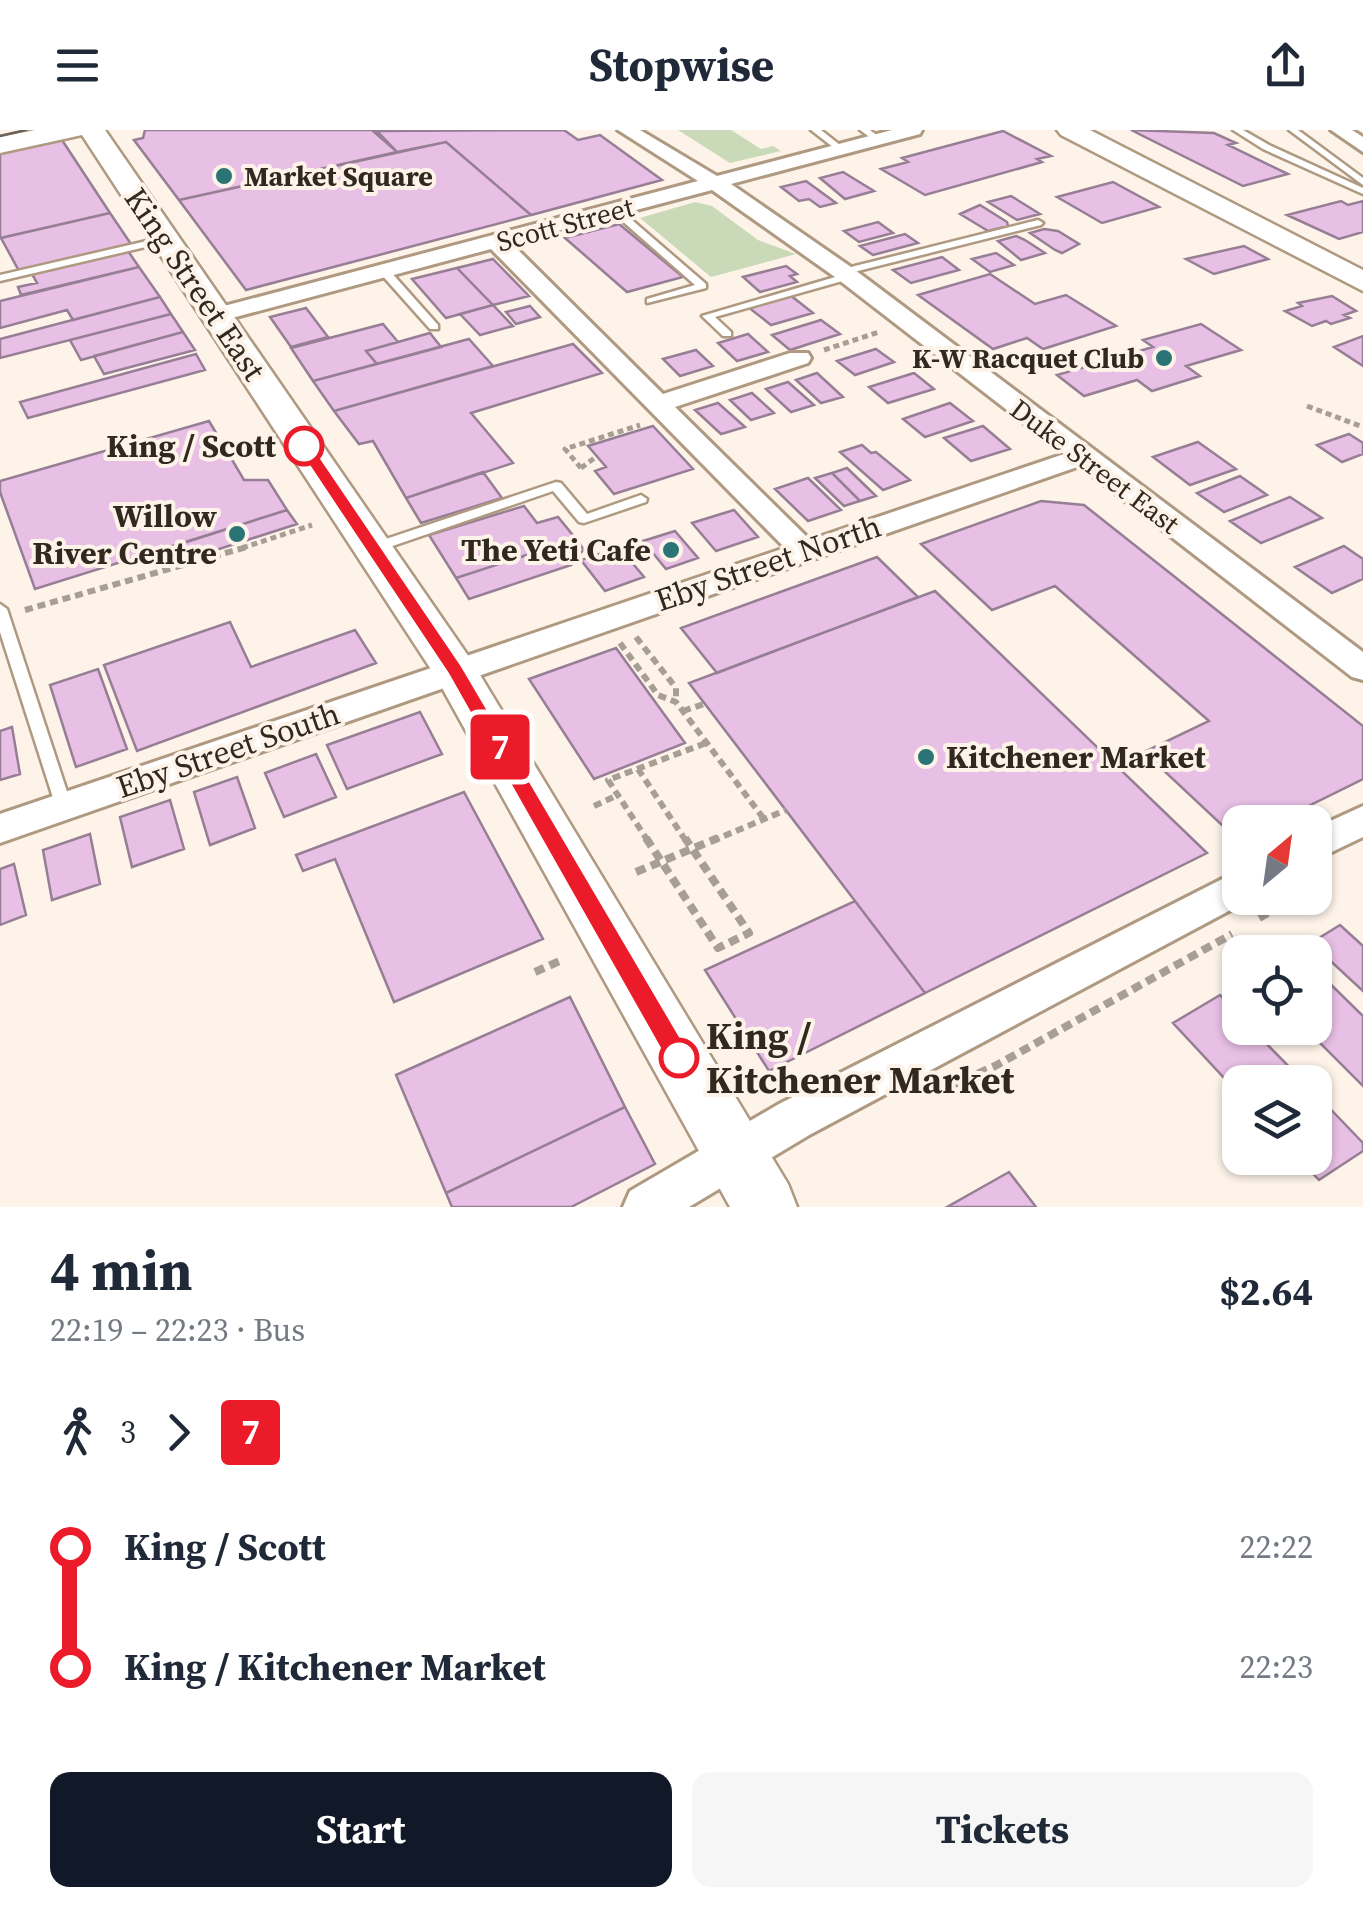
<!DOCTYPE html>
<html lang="en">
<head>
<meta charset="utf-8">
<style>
	:root { --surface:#fff; --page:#f6f6f7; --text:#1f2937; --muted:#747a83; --accent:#111827 }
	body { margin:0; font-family:"Source Serif 4",serif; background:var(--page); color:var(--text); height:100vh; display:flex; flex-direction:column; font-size:38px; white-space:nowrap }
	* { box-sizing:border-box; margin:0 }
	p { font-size:32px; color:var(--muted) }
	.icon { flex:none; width:55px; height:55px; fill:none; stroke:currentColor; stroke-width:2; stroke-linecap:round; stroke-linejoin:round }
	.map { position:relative; height:1077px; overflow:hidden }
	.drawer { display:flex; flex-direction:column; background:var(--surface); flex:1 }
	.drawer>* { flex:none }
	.badge { padding:0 20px; border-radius:8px; font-size:35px; line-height:65px }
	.needle { width:65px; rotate:29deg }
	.buttons { position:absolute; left:1222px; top:675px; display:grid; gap:20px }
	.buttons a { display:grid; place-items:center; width:110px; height:110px; border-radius:20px; background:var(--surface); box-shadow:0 2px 8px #0004; font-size:50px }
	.map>.badge { position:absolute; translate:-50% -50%; box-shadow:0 0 0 5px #fff }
	.legs { display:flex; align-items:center; gap:15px; height:110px; padding:0 50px; font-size:32px }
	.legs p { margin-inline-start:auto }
	.summary { display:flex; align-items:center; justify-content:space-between; height:170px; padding:0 50px }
	h1 { font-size:55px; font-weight:700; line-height:75px }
	.action { display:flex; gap:20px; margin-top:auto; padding:20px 50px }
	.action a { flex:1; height:115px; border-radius:20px; background:var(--accent); color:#fff; font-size:40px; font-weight:700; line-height:115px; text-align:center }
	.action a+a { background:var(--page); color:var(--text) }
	ul { padding:0 50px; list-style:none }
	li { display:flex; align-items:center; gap:35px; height:120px; font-size:38px }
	li i { display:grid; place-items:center; width:15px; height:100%; margin:0 12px; background:currentColor }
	li i::after { content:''; width:25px; height:25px; margin:-12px; border:8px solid; border-radius:50%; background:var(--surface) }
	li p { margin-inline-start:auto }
	li:first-child i { background:linear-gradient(#0000 50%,currentColor 0) }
	li:last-child i { background:linear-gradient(currentColor 50%,#0000 0) }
	header { display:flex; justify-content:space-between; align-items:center; height:130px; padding:0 50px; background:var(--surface); font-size:45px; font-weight:700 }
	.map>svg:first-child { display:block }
</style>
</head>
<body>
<header><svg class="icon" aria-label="menu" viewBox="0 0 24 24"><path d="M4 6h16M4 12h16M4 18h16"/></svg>Stopwise<svg class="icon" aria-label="share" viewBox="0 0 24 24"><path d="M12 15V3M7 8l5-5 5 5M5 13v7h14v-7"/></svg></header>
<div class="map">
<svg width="1363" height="1077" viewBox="0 0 1363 1077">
	<rect width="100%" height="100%" fill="#fdf3e9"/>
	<path fill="#cadab8" d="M678 0H731L761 19 773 16 781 21 730 33Z
		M695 72 712 76 758 110 796 124 711 147 640 88Z"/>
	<path fill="#e8bfe5" stroke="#967e94" stroke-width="2.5" d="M145 0H376L397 22 179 70 134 10 143 8Z
		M564 0 578 10 600 5 662 50 531 85 446 12 397 22 373 1Z
		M1131 0 1214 3 1236 13 1228 15 1288 44 1243 56Z
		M1003 1 1051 26 1037 29 1042 32 925 65 881 39 908 32 902 28Z
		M62 10 110 83 0 108V23Z
		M446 12 531 85 246 160 179 70Z
		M843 42 874 61 845 69 820 48Z
		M806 51 836 73 820 77 809 69 799 71 781 57Z
		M1113 52 1159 77 1102 93 1057 67Z
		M1011 66 1040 84 1017 90 988 72Z
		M1341 71 1348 75 1363 71V102L1339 109 1287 85Z
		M980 75 1007 92 1008 96 988 101 960 84Z
		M110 83 131 114 19 141 1 108Z
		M878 92 893 103 859 112 844 101Z
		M619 94 683 147 627 162 565 108Z
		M1044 99 1058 101 1079 114 1062 123 1055 120 1030 103Z
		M905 104 918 113 873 125 860 116Z
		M1016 106 1025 110 1045 123 1021 130 998 111Z
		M1244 116 1268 129 1214 144 1186 129Z
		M128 121 139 137 21 165 18 157 37 153 32 144Z
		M996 123 1014 135 990 142 972 129Z
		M942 127 959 140 911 153 893 140Z
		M493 129 529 166 493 175 457 138Z
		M786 136 797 144 790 146 797 152 760 162 743 147Z
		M139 137 160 167 73 190 67 180 0 198V171Z
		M457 138 493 175 446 188 412 149Z
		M990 144 1035 174 1066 165 1116 196 1043 219 1027 208 993 219 918 165Z
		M790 165 813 183 771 195 748 177Z
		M1332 166 1356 181 1344 185 1350 188 1331 194 1326 191 1312 196 1285 181 1302 176 1298 173Z
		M160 167 171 184 0 228V209Z
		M493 175 513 196 480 205 460 184Z
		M530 176 540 187 516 194 506 182Z
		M306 178 328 207 291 217 270 187Z
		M171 184 183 202 81 230 70 210Z
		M821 190 840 204 790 220 772 205Z
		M383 194 398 212 366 221 377 234 313 251 291 218Z
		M1201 194 1241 220 1186 236 1200 246 1152 261 1137 250 1084 266 1057 245 1153 217 1143 210Z
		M183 202 195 220 104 244 94 226Z
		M430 203 441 217 377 234 366 221Z
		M748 204 768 222 737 231 718 213Z
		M1363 206V236L1334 217Z
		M469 209 493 236 334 281 313 251Z
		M573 214 602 243 471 283 513 333 406 368 373 311 359 314 334 281Z
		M876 219 894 232 855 245 837 231Z
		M696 220 713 236 680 246 663 229Z
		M196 224 205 240 28 288 20 272Z
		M817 243 843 267 821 273 796 250Z
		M914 243 934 259 888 273 869 257Z
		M788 252 814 275 791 282 766 259Z
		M752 263 774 283 751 290 730 270Z
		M718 273 745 297 721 304 695 280Z
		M950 273 973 291 925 307 903 289Z
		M209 291 244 350H268L287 380 35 459 0 362V351Z
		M653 296 693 339 614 364 595 341 606 337 588 316Z
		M983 296 1010 319 971 331 944 308Z
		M1349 304 1363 313V324L1342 332 1317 315Z
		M1198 312 1236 339 1190 355 1153 327Z
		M862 315 871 323 876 322 910 350 883 360 840 322Z
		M847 338 876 366 860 371 832 343Z
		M483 342 502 368 421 393 406 368Z
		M832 343 860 371 844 376 815 348Z
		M1240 346 1267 365 1224 382 1197 363Z
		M808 348 841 380 808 391 775 359Z
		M1290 367 1322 388 1261 413 1230 391Z
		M1041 371 1084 375 1363 596V649L1276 692H1240L1239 711 1144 622 1209 591 1055 456 992 480 921 414Z
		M524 376 537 393 558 387 576 409 456 448 429 405Z
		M287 380 297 394 185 430 177 415Z
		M734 380 758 407 716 421 692 393Z
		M675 401 698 428 666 439 643 411Z
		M576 409 584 420 569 432 571 435 469 469 456 448Z
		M1344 416 1363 429V449L1332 463 1295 437Z
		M619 417 644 447 605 461 581 430Z
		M877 427 918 467 717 543 681 498Z
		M935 461 1207 723 925 863 689 553Z
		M230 492 251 537 355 500 376 533 137 621 104 535Z
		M616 518 685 613 594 649 529 549Z
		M98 539 127 619 76 637 50 555Z
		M420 582 442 624 347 659 327 615Z
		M12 597 20 644 0 650V601Z
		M316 624 336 667 284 687 265 643Z
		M237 647 255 698 210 715 194 662Z
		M464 662 543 809 394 872 335 729 303 741 296 725Z
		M170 670 184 719 132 737 120 687Z
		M90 704 100 754 52 770 43 720Z
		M14 734 26 785 0 795V739Z
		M855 771 925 863 769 941 705 840Z
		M1340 795 1363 816V861L1311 813Z
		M1315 839 1363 886V956L1305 898H1315Z
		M1220 865 1240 886V898H1251L1304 952H1240V965L1173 893Z
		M570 867 625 977 446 1063 396 945Z
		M1315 963 1363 1013V1021L1319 1050 1298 1028H1315Z
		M625 977 655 1034 571 1077H452L446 1063Z
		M1009 1042 1036 1077H947Z"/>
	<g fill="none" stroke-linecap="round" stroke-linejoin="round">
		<g stroke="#af9980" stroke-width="5">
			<path id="lane" d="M811 0H821L845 19 838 21Z
				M860 0H870L882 9 875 11Z
				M1233 0H1243L1269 15 1363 58V64L1263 19Z
				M1289 0H1298L1363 48V55Z
				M612 78H618L706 154V158L647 173V169L695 155 612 82Z
				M1038 90 1043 93 1041 95 850 143 854 146 853 148 715 187 731 202V206H723L702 186 842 145 838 142 839 140Z
				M164 107 169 110 167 112 0 151V145Z
				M381 140H389L438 195V199H430L381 144Z
				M556 352 561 353 587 384 641 365 647 369 646 372 584 393 579 392 553 361 378 421H368L366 418 368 415Z
				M0 474 7 479 72 677 70 682 64 683 58 682 56 677 0 502Z"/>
		</g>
		<g stroke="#af9980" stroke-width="6">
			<path id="street" d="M618 0H640L717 46 892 0H922L920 4 731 54 851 137 1363 522V550L1352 547 1080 336 0 713V684L785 418 491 119 217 192 205 185 209 180 698 51ZM712 60 835 147 1064 324 810 410 675 277 808 233 811 228 808 223H790L663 264 511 113Z
				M1331 0H1352L1363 7V22Z
				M1363 676V707L1315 730V698Z
				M1240 740V768H1253L811 1004 689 1077H623L630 1061 779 974Z"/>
		</g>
		<g stroke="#af9980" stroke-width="5">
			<path id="secondary" d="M35 0H105L471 530 788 1054 797 1077H730L436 547 82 5 0 23V7Z
				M1057 0H1090L1363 140V161L1061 5Z"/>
		</g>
		<path stroke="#a79e94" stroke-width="5" stroke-dasharray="6 4" stroke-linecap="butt" d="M824 220 879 202
			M1307 276 1363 297
			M581 338 565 319 640 295
			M581 338 597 326
			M242 418 312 395"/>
		<path stroke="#a79e94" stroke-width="6" stroke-dasharray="8 5" stroke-linecap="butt" d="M25 480 250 416
			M636 507 676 558V571
			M620 513 658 565 676 572 764 689
			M683 581 704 574
			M638 639 686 711
			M594 676 618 665
			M648 711 608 650 706 613
			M712 711 786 680"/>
		<path stroke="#a79e94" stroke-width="8" stroke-dasharray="10 6" stroke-linecap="butt" d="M646 708 718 818 749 803 685 708
			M636 742 718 708
			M1315 754 1327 747
			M1259 788 1293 768
			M535 842 562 830
			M934 963 995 936 1232 804"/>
		<use href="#lane" fill="#fff" fill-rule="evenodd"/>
		<use href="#street" fill="#fff" fill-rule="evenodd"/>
		<use href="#secondary" fill="#fff" fill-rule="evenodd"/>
		<path stroke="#6c6359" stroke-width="2.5" d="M0 6 26 0"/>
	</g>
	<path fill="#ec1b29" stroke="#fff" stroke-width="2.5" d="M299 312H310L462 536 688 920 692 928 688 936 679 940 670 936 448 544 296 316Z"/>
	<g fill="#2a7476" stroke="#fdf3e9" stroke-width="4">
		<circle cx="224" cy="46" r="10"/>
		<circle cx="1164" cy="228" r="10"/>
		<circle cx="237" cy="404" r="10"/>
		<circle cx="671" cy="420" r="10"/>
		<circle cx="926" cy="627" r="10"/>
	</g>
	<g fill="#fff" stroke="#ec1b29" stroke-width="5">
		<circle cx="304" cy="316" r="18"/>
		<circle cx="679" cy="928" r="18"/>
	</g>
	<g text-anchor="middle" stroke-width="8" stroke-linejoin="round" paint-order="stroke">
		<g font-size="28" font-weight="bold" fill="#31291f" stroke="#fdf3e9" text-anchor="start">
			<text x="244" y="56">Market Square</text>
			<text x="1144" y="238" text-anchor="end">K-W Racquet Club</text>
		</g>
		<g font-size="28" fill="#31291f" stroke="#fdf3e9">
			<text transform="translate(565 94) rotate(-15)" y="10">Scott Street</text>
			<text transform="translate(1095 336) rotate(37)" y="10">Duke Street East</text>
		</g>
		<g font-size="32" fill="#31291f" stroke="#fdf3e9">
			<text transform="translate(195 154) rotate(56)" y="11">King Street East</text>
			<text transform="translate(768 433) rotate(-19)" y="11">Eby Street North</text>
			<text transform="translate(228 620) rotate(-19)" y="11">Eby Street South</text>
		</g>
		<g font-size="32" font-weight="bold" fill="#31291f" stroke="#fdf3e9" text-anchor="end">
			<text x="276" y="327">King / Scott</text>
		</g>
		<g font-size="32" font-weight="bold" fill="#31291f" stroke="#fdf3e9" text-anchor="end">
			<text x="217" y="397">Willow<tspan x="217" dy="37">River Centre</tspan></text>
			<text x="651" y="431">The Yeti Cafe</text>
			<text x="946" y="638" text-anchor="start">Kitchener Market</text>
		</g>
		<g font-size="38" font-weight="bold" fill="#31291f" stroke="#fdf3e9" text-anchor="start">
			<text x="706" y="919">King /<tspan x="706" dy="44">Kitchener Market</tspan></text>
		</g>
	</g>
</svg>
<div class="buttons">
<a><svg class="needle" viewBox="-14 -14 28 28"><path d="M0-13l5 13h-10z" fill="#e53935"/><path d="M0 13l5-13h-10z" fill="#747a83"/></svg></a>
<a><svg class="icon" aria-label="locate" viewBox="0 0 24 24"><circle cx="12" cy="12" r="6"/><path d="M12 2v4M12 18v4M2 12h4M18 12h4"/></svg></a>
<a><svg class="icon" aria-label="layers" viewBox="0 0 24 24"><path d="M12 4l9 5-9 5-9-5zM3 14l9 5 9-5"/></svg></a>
</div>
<b class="badge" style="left:500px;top:617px;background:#ec1b29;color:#fff">7</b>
</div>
<section class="drawer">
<div class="summary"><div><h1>4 min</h1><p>22:19 – 22:23 · Bus</p></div><b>$2.64</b></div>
<div class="legs"><svg class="icon" aria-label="walk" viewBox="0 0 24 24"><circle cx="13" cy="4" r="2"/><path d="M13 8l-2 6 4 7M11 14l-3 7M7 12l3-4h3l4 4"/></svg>3<svg class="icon" aria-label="forward" viewBox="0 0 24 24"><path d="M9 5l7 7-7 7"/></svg><b class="badge" style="background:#ec1b29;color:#fff">7</b></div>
<ul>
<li><i style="color:#ec1b29"></i><b>King / Scott</b><p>22:22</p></li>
<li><i style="color:#ec1b29"></i><b>King / Kitchener Market</b><p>22:23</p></li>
</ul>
<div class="action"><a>Start</a><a>Tickets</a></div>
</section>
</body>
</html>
